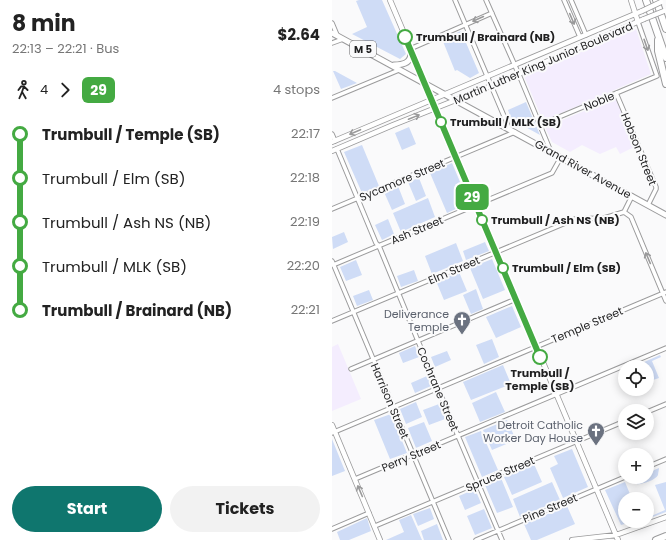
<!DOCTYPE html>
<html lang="en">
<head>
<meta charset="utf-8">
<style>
	:root { --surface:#fff; --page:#f2f2f2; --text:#222; --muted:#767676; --accent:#0f766e }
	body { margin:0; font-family:Poppins,sans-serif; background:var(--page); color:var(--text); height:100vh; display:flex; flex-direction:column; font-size:15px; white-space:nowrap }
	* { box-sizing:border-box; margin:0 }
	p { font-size:13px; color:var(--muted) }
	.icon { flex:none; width:22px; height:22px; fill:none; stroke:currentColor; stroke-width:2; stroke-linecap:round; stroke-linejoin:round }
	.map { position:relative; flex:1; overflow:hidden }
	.details { display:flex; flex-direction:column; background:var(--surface); width:332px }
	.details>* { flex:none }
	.badge { padding:0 8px; border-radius:6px; font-size:14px; line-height:26px }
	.fabs { position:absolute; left:286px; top:360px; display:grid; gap:8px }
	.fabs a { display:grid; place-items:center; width:36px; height:36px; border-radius:50%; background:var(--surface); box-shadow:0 2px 10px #0003; font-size:20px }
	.map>.badge { position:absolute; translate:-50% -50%; box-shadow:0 0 0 2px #fff }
	.legs { display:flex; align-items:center; gap:6px; height:44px; padding:0 12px; font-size:13px }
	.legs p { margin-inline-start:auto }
	.headline { display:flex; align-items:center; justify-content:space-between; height:68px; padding:0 12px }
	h1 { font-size:22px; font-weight:700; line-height:30px }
	.primary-button { display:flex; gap:8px; margin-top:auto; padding:8px 12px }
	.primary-button a { flex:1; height:46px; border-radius:24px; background:var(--accent); color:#fff; font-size:16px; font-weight:700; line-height:46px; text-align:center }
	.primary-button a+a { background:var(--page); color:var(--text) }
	ul { padding:0 12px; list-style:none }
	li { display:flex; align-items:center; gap:14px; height:44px; font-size:15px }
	li i { display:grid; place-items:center; width:6px; height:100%; margin:0 5px; background:currentColor }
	li i::after { content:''; width:10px; height:10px; margin:-5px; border:3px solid; border-radius:50%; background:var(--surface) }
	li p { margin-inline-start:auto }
	li:first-child i { background:linear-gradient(#0000 50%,currentColor 0) }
	li:last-child i { background:linear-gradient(currentColor 50%,#0000 0) }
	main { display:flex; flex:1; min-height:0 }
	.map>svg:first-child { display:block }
</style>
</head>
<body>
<main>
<section class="details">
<div class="headline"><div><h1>8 min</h1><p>22:13 – 22:21 · Bus</p></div><b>$2.64</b></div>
<div class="legs"><svg class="icon" aria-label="walk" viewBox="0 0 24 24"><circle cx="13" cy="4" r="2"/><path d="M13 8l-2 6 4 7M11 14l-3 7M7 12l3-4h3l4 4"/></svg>4<svg class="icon" aria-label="forward" viewBox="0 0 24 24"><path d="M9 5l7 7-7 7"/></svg><b class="badge" style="background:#44aa42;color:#fff">29</b><p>4 stops</p></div>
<ul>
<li><i style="color:#44aa42"></i><b>Trumbull / Temple (SB)</b><p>22:17</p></li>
<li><i style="color:#44aa42"></i><span>Trumbull / Elm (SB)</span><p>22:18</p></li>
<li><i style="color:#44aa42"></i><span>Trumbull / Ash NS (NB)</span><p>22:19</p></li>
<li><i style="color:#44aa42"></i><span>Trumbull / MLK (SB)</span><p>22:20</p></li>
<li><i style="color:#44aa42"></i><b>Trumbull / Brainard (NB)</b><p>22:21</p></li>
</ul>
<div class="primary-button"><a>Start</a><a>Tickets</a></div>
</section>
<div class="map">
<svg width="334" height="540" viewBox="0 0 334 540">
	<rect width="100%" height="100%" fill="#fafafb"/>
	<path fill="#f4edfe" d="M304 29 319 74 211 121 192 76Z
		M284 98 304 146 288 154 284 147 268 154 250 145 238 152 220 142 213 127Z
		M6 344 29 399 0 411V347Z"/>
	<path fill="#cfdcf6" d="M27 0H50L74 54 68 59 20 34 35 27 24 1Z
		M129 31 147 73 138 78 125 70 123 71 110 39Z
		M1 71H3L25 83 9 89Z
		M194 102 208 135 179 119 176 110Z
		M77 127 84 144 70 150 63 133Z
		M30 145 47 186 30 193 12 152Z
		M120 163 137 203 115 213 98 173Z
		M87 178 94 196 84 201 76 182Z
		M66 186 73 204 60 210 52 192Z
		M96 198 103 217 69 232 61 213Z
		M56 219 62 234 50 240 43 225Z
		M12 232 16 242 1 249 0 237Z
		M153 242 157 251 134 260 131 251Z
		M124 243 131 261 100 274 93 256Z
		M160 259 173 290 151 299 138 268Z
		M24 260 30 275 14 281 8 267Z
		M82 270 86 281 69 287 65 276Z
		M127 272 135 291 112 300 104 281Z
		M144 289 151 309 139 314 131 295Z
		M37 290 41 300 25 306 21 296Z
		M180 306 189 327 164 338 154 317Z
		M160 339 167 357 152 364 144 345Z
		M83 346 87 357 71 363 67 353Z
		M115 351 119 360 103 367 99 357Z
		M328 355 329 357 320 361 327 378 315 382V367H301Z
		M171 365 179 384 139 400 131 382Z
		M95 376 99 386 83 393 79 383Z
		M164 392 173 412 148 422 140 403Z
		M84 402 90 417 74 424 68 409Z
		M107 404 113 419 97 425 91 410Z
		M59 414 75 453 58 459 42 420Z
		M175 420 184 440 160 450 151 430Z
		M92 422 100 441 84 448 76 428Z
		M149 431 166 470 150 477 133 437Z
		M0 439 13 471 0 476Z
		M240 449 256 487 231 498 218 468 226 464 222 456Z
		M202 464 210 482 180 495 172 477Z
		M327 468C327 469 326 474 326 475 324 480 309 485 304 484 301 483 300 482 298 481L307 477H315V473Z
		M169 478 181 507 165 513 153 485Z
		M220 482 228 500 188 517 181 499Z
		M293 482 300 499H293V521H303L289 525 273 490Z
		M334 482V512L315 519V518L333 510 323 485Z
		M143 489 149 503 133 510 127 496Z
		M235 506 243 524 205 540H199L192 524Z
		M98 508 102 519 86 526 81 514Z
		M152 509 160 528 143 535 135 516Z
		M79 515 90 540H54L72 532 67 520Z
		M35 518 39 531 17 540H8L5 532Z
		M105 524 111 540H92L89 531Z"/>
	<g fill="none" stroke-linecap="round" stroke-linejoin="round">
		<g stroke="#9b9b9c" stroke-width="5.5">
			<path id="street" d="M123 0 177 128
				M154 0 188 77 219 152
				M232 0 248 37
				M239 0 254 35
				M0 23 5 35
				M0 43 11 39
				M78 49 160 13
				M284 93 324 187V189L316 205
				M0 98 67 70
				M208 125 325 76 306 22
				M0 134 3 141
				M5 149 44 243 47 246 86 341 170 540
				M0 209 183 132
				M292 212 299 217 334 301
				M292 212 300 196
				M0 261 117 540
				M1 265 220 173 229 157
				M0 321 243 219 272 218 279 216 292 212
				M19 369 184 299
				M315 412 334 404
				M0 433 334 292
				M315 467 334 459
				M23 479 334 348
				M43 526 293 421
				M0 529 37 513
				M144 540 293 477"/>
		</g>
		<g stroke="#9b9b9c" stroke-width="6">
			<path id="secondary" d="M58 0 286 540
				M299 0 306 22
				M0 142 310 11
				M0 151 61 125 159 86 312 19
				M0 425 48 540
				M240 540 284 535 334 517"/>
		</g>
		<g stroke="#9b9b9c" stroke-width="7">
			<path id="primary" d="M0 33 334 215
				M62 65C71 65 79 63 79 53"/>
		</g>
		<g stroke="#9b9b9c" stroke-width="8">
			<path id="highway" d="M314 0 334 58
				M324 0 334 29
				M326 40V51L334 84
				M324 540 334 536"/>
		</g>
		<use href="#street" stroke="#fff" stroke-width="3.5"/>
		<use href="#secondary" stroke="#fff" stroke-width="4.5"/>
		<use href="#primary" stroke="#fff" stroke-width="5"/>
		<use href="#highway" stroke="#fff" stroke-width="6"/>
		<g stroke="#9b9b9c" stroke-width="6" stroke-linecap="butt">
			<path id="secondary-bridge" d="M310 11 329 2
				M312 19 332 11"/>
		</g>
		<use href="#secondary-bridge" stroke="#fff" stroke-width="4.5"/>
	</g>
	<defs><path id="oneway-shaft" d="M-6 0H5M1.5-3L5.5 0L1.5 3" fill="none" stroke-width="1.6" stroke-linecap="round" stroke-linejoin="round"/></defs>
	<g stroke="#9a9a9b">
		<use href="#oneway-shaft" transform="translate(146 19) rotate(156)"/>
		<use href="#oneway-shaft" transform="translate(240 19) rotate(67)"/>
		<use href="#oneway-shaft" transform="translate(314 45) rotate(71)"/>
		<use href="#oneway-shaft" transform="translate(82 117) rotate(-22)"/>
		<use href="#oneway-shaft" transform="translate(23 132) rotate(157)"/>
		<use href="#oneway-shaft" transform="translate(316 258) rotate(-113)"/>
		<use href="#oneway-shaft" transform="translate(28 491) rotate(-113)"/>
	</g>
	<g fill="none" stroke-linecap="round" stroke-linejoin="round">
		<g stroke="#fff" stroke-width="9">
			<path id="line-1" d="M73 37 208 357"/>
		</g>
		<use href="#line-1" stroke="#44aa42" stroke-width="6"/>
	</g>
	<defs>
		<g id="church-pin" transform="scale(0.9)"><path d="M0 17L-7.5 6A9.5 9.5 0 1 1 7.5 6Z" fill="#6b7280" stroke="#fafafb"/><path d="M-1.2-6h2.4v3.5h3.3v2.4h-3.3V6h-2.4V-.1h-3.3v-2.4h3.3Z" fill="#fff"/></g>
	</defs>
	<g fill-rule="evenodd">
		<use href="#church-pin" x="130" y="320"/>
		<use href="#church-pin" x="264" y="431"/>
	</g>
	<g fill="#fff" stroke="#44aa42" stroke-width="2">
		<circle cx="73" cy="37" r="7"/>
		<circle cx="109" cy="122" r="5"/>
		<circle cx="150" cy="220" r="5"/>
		<circle cx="171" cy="268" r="5"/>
		<circle cx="208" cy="357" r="7"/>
	</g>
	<g text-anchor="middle" stroke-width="4" stroke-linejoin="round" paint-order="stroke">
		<rect fill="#fafafb" stroke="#616162" stroke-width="1" x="18" y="41" width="26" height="16" rx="3"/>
		<g font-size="10" font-weight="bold" fill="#1f1f20">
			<text x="31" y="53">M 5</text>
		</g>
		<g font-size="11" font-weight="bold" fill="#1f1f20" stroke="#fafafb" text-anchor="start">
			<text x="84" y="41">Trumbull / Brainard (NB)</text>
			<text x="118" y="126">Trumbull / MLK (SB)</text>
			<text x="159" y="224">Trumbull / Ash NS (NB)</text>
			<text x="180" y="272">Trumbull / Elm (SB)</text>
			<text x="208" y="377" text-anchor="middle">Trumbull /<tspan x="208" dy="13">Temple (SB)</tspan></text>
		</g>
		<g font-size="11" fill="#1f1f20" stroke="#fafafb">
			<text transform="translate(211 63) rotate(-23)" y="4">Martin Luther King Junior Boulevard</text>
			<text transform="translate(267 101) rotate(-23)" y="4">Noble</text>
			<text transform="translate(307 149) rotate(68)" y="4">Hobson Street</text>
			<text transform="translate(251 169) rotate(29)" y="4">Grand River Avenue</text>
			<text transform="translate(70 180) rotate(-23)" y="4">Sycamore Street</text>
			<text transform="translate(85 230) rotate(-23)" y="4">Ash Street</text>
			<text transform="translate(122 270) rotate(-23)" y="4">Elm Street</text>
			<text transform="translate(255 325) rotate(-23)" y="4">Temple Street</text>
			<text transform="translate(106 389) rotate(67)" y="4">Cochrane Street</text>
			<text transform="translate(58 401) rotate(67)" y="4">Harrison Street</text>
			<text transform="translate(79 456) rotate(-23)" y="4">Perry Street</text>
			<text transform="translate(168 474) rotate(-23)" y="4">Spruce Street</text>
			<text transform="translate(218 508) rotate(-23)" y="4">Pine Street</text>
		</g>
		<g font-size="11" fill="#5b616d" stroke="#fafafb" text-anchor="end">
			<text x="117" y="318">Deliverance<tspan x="117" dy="13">Temple</tspan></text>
			<text x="251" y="429">Detroit Catholic<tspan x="251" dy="13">Worker Day House</tspan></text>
		</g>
	</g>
</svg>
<div class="fabs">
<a><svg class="icon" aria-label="locate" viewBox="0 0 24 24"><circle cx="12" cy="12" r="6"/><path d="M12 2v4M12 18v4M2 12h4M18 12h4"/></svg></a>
<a><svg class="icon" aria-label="layers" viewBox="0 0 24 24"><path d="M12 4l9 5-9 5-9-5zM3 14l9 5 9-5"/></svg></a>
<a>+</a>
<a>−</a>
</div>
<b class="badge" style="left:140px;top:197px;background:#44aa42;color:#fff">29</b>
</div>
</main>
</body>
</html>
